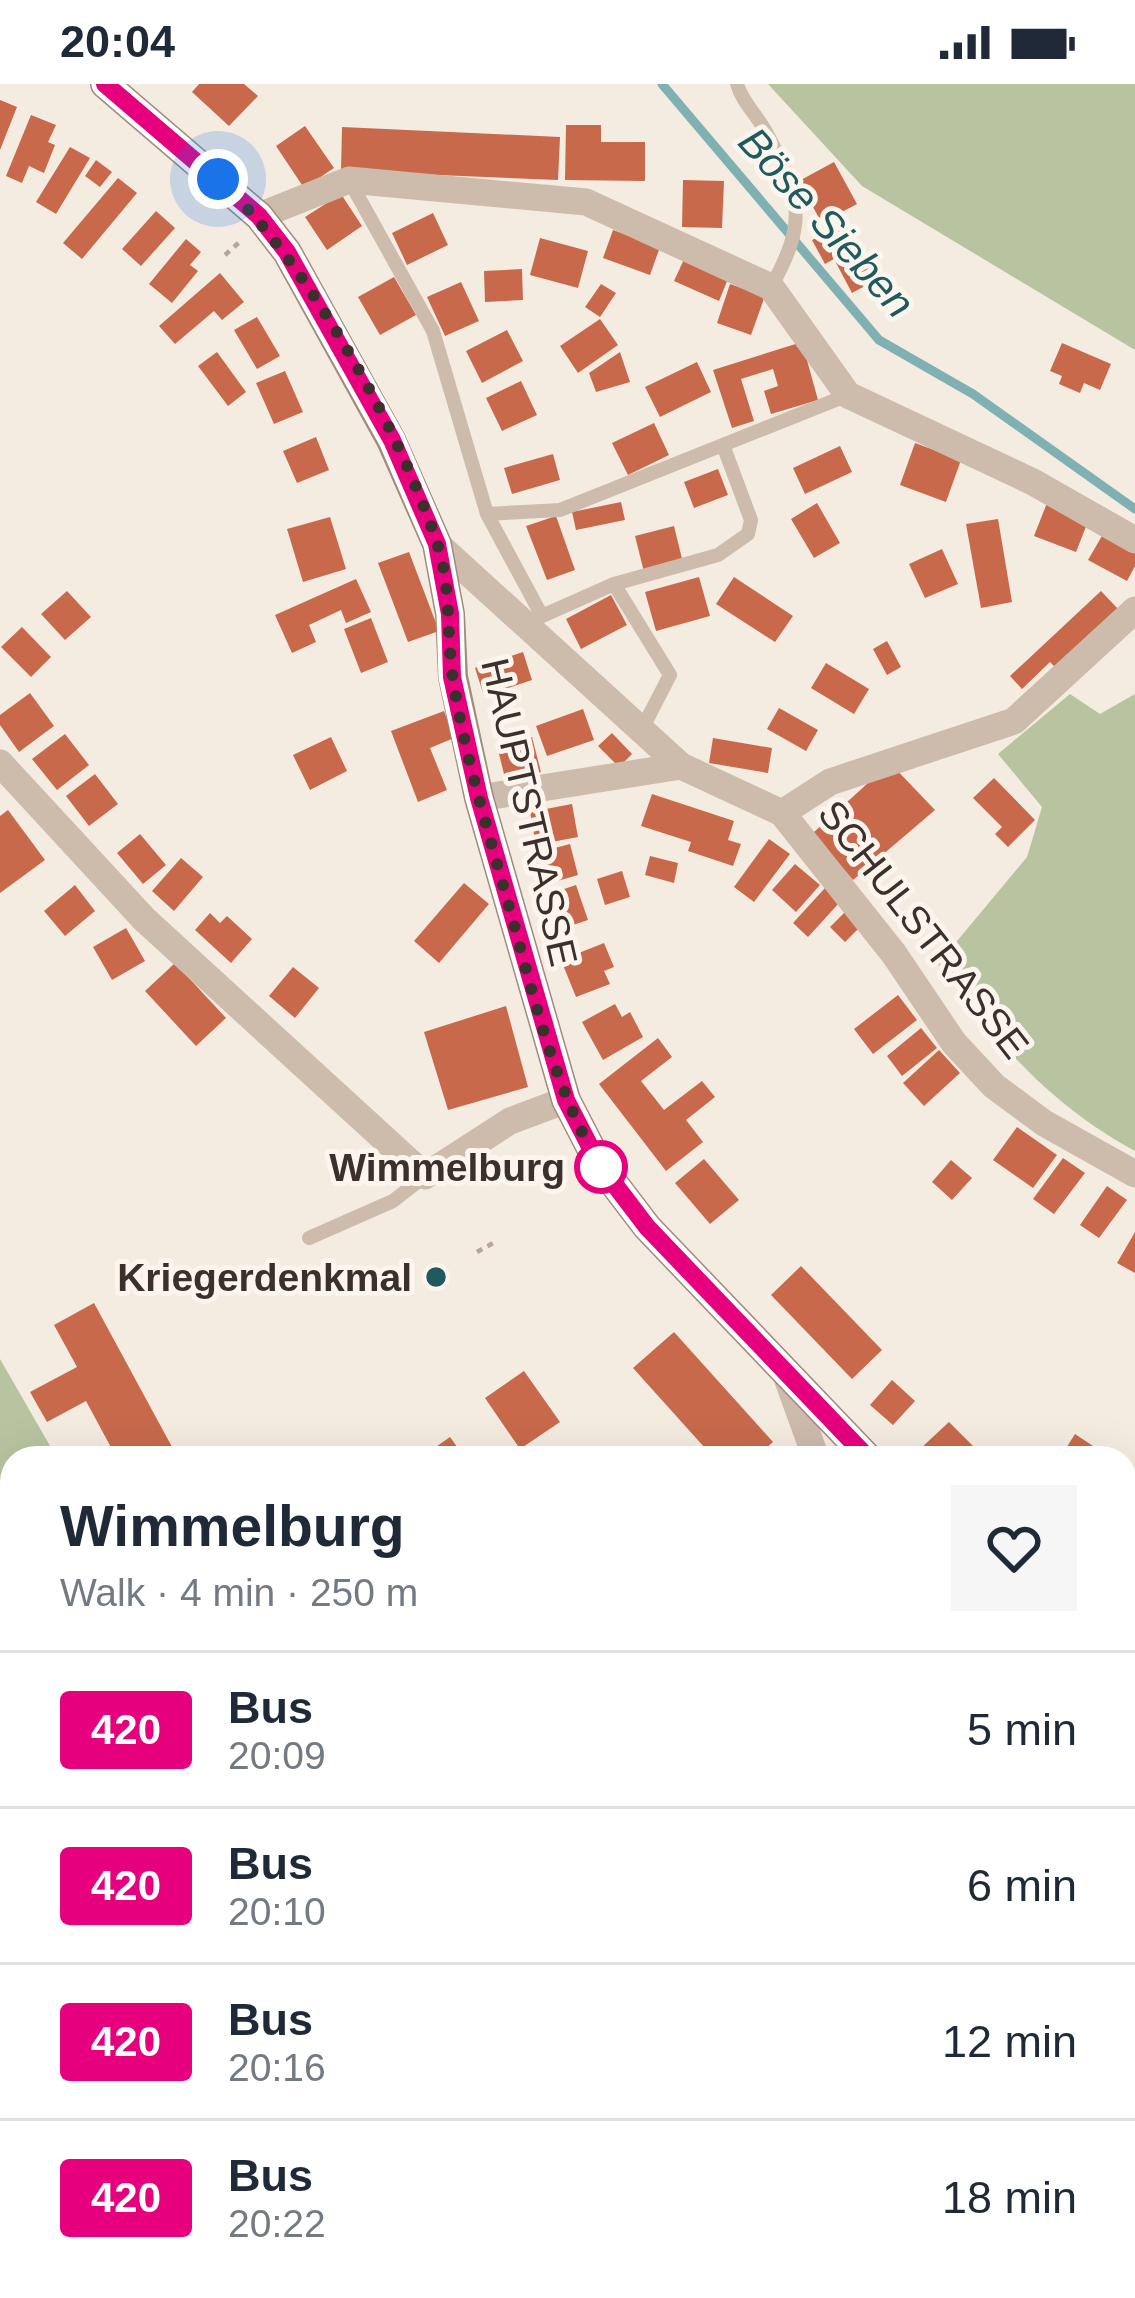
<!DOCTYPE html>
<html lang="en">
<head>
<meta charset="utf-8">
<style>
	:root { --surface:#fff; --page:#f6f6f7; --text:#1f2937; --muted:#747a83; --line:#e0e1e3 }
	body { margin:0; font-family:Helvetica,sans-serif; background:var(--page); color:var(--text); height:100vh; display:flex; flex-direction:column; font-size:45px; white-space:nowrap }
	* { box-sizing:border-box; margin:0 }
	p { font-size:39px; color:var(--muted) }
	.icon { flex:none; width:66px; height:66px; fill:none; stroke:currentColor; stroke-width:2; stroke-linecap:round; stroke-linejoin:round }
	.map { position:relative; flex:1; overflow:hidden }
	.side { position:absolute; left:0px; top:1362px; width:1137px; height:852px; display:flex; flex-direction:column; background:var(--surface); border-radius:36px 36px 0 0; box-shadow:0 12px 48px #0002 }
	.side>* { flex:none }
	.badge { padding:0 24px; border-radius:9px; font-size:42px; line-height:78px }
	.you { position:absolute; width:60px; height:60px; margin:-30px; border:9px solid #fff; border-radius:50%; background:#1a73e8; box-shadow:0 0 0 18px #1a73e833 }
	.map>.badge { position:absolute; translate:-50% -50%; box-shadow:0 0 0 6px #fff }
	.round { display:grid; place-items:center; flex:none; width:126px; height:126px; border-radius:0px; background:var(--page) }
	.headline { display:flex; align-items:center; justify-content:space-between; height:204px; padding:0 60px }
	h1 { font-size:57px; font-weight:800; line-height:90px }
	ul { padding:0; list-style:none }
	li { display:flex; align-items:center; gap:36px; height:156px; padding:0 60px; border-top:3px solid var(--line) }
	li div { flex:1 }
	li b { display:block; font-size:45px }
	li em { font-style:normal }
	li .badge { min-width:132px; font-weight:700; text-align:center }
	.status { display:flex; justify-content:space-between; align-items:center; height:84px; padding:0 60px; background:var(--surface); direction:ltr }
	.status svg { height:33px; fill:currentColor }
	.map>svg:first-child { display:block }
</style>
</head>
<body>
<div class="status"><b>20:04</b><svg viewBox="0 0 49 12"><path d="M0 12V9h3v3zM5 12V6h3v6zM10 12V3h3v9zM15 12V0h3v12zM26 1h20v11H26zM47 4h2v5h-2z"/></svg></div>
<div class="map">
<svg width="1135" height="2214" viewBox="0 0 1135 2214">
	<rect width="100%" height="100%" fill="#f4ebe1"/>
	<path fill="#b8c4a0" d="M768 0H1135V266L862 102Z
		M1070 610 1100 630 1135 610V1067C1048 1020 996 957 938 880L1027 773 1042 723 998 670Z
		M0 1275 57 1374H12V1483L0 1488Z
		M12 1522V1763L0 1745V1528Z"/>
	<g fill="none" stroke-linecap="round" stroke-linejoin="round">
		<path stroke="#7fb0b2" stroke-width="9" d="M662 0 879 256 973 310 1135 425"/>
	</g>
	<path fill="#c8694b" d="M199 0H244L258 12 229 42 192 8Z
		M0 16 17 23 0 66Z
		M31 31 56 41 48 58 55 61 44 89 29 82 22 99 6 92Z
		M566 41H601V58H645V97L565 96Z
		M305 42 334 84 304 104 276 62Z
		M342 43 560 53 558 96 341 87Z
		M70 63 90 74 56 130 36 118Z
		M96 76 112 88 100 103 85 92Z
		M834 78 857 120 840 129 876 196 852 209 834 175 825 180 812 156 827 149 799 97Z
		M118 94 137 109 82 175 63 159Z
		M683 96 724 97 722 144 682 143Z
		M341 110 362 142 327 166 305 133Z
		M156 127 175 144 141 182 122 165Z
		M433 129 448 161 407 181 392 149Z
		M613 146 660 163 650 191 603 174Z
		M540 154 588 167 578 204 530 191Z
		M186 155 201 168 190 181 198 187 172 219 149 200Z
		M686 171 730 190 719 217 674 197Z
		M522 185 523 216 485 218 484 187Z
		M220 189 244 218 222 236 214 227 175 260 159 242Z
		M394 193 416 231 380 251 358 213Z
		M461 198 479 237 445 252 427 213Z
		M601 200 616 209 600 233 585 223Z
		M730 200 765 212 751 251 717 239Z
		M257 233 280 272 257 285 234 246Z
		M600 235 618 261 578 289 560 262Z
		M507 246 523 277 482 299 466 267Z
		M802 258 818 316 771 330 764 307 778 302 773 285 741 295 754 337 732 344 713 286Z
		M1062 259 1111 280 1100 306 1084 299 1080 309 1059 300 1062 292 1050 287Z
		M217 268 246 308 228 322 198 282Z
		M620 268 630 298 596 308 589 289Z
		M697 278 711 308 660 333 645 303Z
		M285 287 303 328 274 340 256 299Z
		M521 297 537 331 502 347 486 314Z
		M654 339 669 371 628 391 612 359Z
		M316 353 329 386 297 399 283 367Z
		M915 359 961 376 946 418 900 401Z
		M840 362 852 388 805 410 793 384Z
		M553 370 560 396 512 410 504 384Z
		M718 385 728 411 694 424 684 398Z
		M621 418 625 436 576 446 572 428Z
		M817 419 840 459 814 474 791 435Z
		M1047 419 1089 435 1076 468 1034 452Z
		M556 432 575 486 547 496 526 442Z
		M330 433 346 485 303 498 287 445Z
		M998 435 1012 518 981 524 966 440Z
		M674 442 683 479 644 488 635 452Z
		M1106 445 1135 461V482L1127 497 1088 476Z
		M942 465 958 500 925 514 909 480Z
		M409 468 439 547 408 558 378 479Z
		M699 493 710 532 656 547 645 508Z
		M734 493 793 532 775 558 716 520Z
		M356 495 371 528 346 539 341 526 309 541 316 558 292 569 275 531Z
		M67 507 91 533 65 556 41 530Z
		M1101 507 1118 525 1055 583 1050 578 1022 605 1010 592Z
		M611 511 627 541 581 565 566 535Z
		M371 534 388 578 361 589 344 545Z
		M22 543 51 573 31 593 1 563Z
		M887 557 901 583 887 591 873 565Z
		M523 568 532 596 484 612 475 584Z
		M826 579 869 605 854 630 811 604Z
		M30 609 54 642 19 668 0 641V631Z
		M779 624 818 646 806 667 767 645Z
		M583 625 594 656 547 672 536 642Z
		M444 627 454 654 430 664 447 706 418 718 391 647Z
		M612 649 632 670 619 683 598 662Z
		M65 650 89 681 57 706 32 675Z
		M331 653 347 687 310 706 293 671Z
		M532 653 541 688 506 698 497 662Z
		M713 654 772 664 768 689 709 679Z
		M890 679 935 726 853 796 813 749Z
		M95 690 118 720 89 742 66 712Z
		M994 694 1035 736 1008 763 995 750 1002 743 973 714Z
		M652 710 734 737 728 756 741 760 733 782 688 767 691 758 641 742Z
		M572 720 578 753 536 761 530 728Z
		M8 726 45 776 0 809V732Z
		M140 750 166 781 143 800 117 769Z
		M769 755 790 770 754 818 734 803Z
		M570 760 578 791 540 802 532 770Z
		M650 772 678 779 674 799 645 791Z
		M181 774 203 793 174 827 152 807Z
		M795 780 820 801 796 828 772 806Z
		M622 787 630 813 605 821 597 795Z
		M464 799 489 820 439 879 414 857Z
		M75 801 95 827 65 852 44 827Z
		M576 801 588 836 555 847 543 812Z
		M825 804 840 818 808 853 793 839Z
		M845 828 860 843 845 858 830 843Z
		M210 829 220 839 227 832 252 855 231 879 195 846Z
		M126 844 145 877 112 896 93 863Z
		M604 859 614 883 604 887 610 900 576 913 561 876Z
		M175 879 226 934 196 962 145 907Z
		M293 883 319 904 295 934 269 912Z
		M898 911 917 936 873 970 854 945Z
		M615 920 622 933 630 928 643 953 603 976 582 938Z
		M506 922 528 1003 448 1026 424 948Z
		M921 944 937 964 902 992 887 972Z
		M658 954 672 973 641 997 664 1026 702 997 715 1013 686 1036 703 1058 666 1087 599 1000Z
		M939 966 960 989 924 1022 903 999Z
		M1017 1043 1057 1071 1033 1104 993 1076Z
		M1063 1074 1085 1089 1054 1130 1033 1115Z
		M704 1075 739 1116 710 1140 675 1099Z
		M951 1076 972 1094 952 1116 932 1098Z
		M1107 1102 1127 1116 1099 1154 1080 1141Z
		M1135 1148V1189L1117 1179Z
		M801 1182 882 1266 852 1295 771 1211Z
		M94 1219 178 1374H100L113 1367 86 1317 47 1338 30 1308 77 1283 54 1241Z
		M674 1248 773 1358 755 1374H714L633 1284Z
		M524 1287 560 1338 520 1365 485 1314Z
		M892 1296 915 1317 893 1341 870 1321Z
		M949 1338 976 1365 966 1374H931L921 1364Z
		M1075 1350 1111 1374H1060Z
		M450 1353 465 1374H420Z
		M1125 1772 1135 1782V1829L1125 1819Z"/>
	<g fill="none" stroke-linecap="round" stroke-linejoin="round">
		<path stroke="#b9a596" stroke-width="4.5" stroke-dasharray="6 6" stroke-linecap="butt" d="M225 171 243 155
			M477 1168 495 1158
			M0 1641 12 1633
			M0 1775 12 1791
			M34 2214 57 2202"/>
		<path stroke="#cdbbac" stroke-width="14" d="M737 0C742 18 757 31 766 48 801 113 808 137 771 203
			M349 96 433 247 487 430 542 532 614 500 718 471 748 450 751 436 723 361
			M487 430 560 426 848 311
			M614 500 670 591 641 647
			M309 1154 393 1117 425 1092
			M817 2202 830 2214"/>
		<path stroke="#cdbbac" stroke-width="27" d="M259 132 349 96 586 118 771 203 848 311 1033 398 1135 456
			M437 460 681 682 782 729 894 870 954 959 994 1002 1044 1039 1135 1090
			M0 679 144 835 425 1092 510 1037 566 1016
			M479 714 681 682
			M782 729 830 698 1014 637 1135 526
			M787 1294 816 1374
			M1125 1742 1135 1753
			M729 2202 770 2214
			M121 2214 123 2202
			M607 2214 658 2202"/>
		<path stroke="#a18a7d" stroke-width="30" d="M105 0 259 132 287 168 391 356 437 460 450 530 453 593 479 714 566 1016 599 1080 647 1143 868 1374
			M1125 1624 1135 1633"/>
	</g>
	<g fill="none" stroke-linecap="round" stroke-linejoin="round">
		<g stroke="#fff" stroke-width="27">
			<path id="line" d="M105 0 259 132 287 168 392 356 437 460 450 530 452 593 479 714 566 1016 599 1080 647 1143 868 1374"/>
		</g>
		<use href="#line" stroke="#e6007e" stroke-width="18"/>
		<path stroke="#3b302b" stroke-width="12" stroke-dasharray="0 21.6" d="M218 95C306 175 400 346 437 459 452 504 446 550 453 595 465 673 489 750 510 826 534 913 554 1005 601 1083"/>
	</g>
	<circle fill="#fff" stroke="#e6007e" stroke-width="6" cx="601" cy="1083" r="24"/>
	<circle fill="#1f5a5e" stroke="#fbf5ee" stroke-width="4.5" cx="436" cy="1193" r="12"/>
	<g text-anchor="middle" stroke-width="10" stroke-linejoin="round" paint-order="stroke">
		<g font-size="39" fill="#3b302b" stroke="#fbf5ee">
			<text transform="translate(530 728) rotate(77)" y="14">HAUPTSTRASSE</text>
			<text transform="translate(924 845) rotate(52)" y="14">SCHULSTRASSE</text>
		</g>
		<g font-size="39" font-weight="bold" fill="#3b302b" stroke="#fbf5ee" text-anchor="end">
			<text x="565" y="1097">Wimmelburg</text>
		</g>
		<g font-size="39" font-weight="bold" fill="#3b302b" stroke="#fbf5ee" text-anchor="end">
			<text x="412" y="1207">Kriegerdenkmal</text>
		</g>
		<g font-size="42" font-style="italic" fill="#1f5a5e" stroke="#fbf5ee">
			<text transform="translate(827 138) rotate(48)" y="15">Böse Sieben</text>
		</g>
	</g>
</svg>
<div class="you" style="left:218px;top:95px"></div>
<section class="side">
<div class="headline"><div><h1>Wimmelburg</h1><p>Walk · 4 min · 250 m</p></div><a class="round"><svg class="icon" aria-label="heart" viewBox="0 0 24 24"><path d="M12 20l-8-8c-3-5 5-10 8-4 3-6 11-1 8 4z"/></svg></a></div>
<ul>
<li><span class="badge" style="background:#e6007e;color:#fff">420</span><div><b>Bus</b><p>20:09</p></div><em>5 min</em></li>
<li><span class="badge" style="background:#e6007e;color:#fff">420</span><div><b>Bus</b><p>20:10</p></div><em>6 min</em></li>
<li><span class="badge" style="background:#e6007e;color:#fff">420</span><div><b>Bus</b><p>20:16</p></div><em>12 min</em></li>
<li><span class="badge" style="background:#e6007e;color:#fff">420</span><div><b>Bus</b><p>20:22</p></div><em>18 min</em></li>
</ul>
</section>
</div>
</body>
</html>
